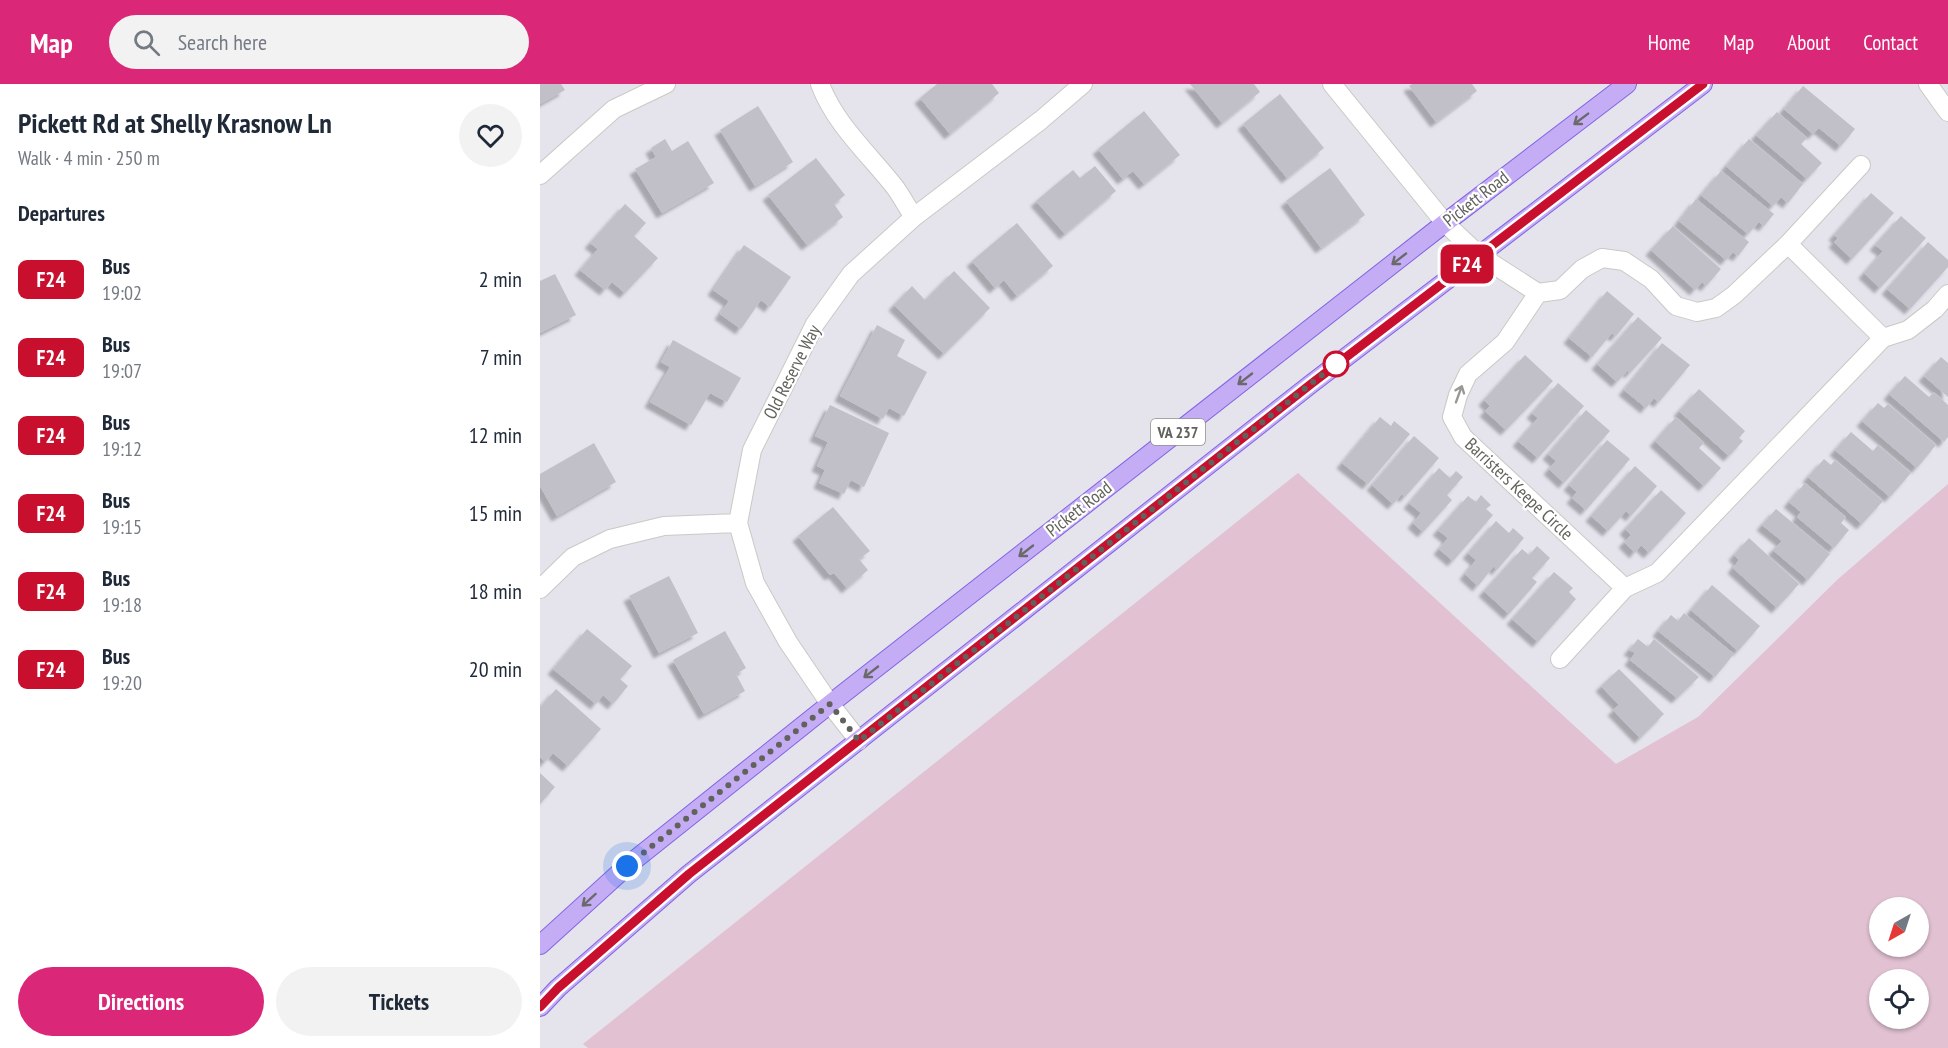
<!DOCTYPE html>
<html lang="en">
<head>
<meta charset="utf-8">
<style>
	:root { --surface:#fff; --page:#f2f2f3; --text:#1f2937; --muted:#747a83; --accent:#db2777 }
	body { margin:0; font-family:"PT Sans Narrow",sans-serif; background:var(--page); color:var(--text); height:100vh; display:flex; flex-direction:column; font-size:22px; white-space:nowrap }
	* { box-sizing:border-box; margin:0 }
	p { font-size:20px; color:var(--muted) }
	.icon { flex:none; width:33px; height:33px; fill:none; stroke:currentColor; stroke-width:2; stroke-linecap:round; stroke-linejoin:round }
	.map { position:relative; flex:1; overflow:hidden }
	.side { display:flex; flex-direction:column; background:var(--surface); width:540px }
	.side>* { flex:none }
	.badge { padding:0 12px; border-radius:9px; font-size:21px; line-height:39px }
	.needle { width:39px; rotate:219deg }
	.buttons { position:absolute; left:1329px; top:813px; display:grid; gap:12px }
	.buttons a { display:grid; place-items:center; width:60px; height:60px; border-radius:50%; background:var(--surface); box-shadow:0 2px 4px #0004; font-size:30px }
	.you { position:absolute; width:30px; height:30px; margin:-15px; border:4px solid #fff; border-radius:50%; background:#1a73e8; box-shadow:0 0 0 9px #1a73e833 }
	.map>.badge { position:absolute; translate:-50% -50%; box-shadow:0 0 0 3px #fff }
	h2 { padding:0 18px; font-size:22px; line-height:54px }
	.round { display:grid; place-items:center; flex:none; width:63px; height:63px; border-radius:32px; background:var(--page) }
	.overview { display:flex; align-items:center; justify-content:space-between; height:102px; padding:0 18px }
	h1 { font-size:28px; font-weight:700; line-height:45px }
	.primary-button { display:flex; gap:12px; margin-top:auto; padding:12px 18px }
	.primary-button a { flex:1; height:69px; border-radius:36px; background:var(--accent); color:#fff; font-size:24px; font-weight:700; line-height:69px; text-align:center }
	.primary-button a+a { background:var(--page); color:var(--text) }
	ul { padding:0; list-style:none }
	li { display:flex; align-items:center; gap:18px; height:78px; padding:0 18px }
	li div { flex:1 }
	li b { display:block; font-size:22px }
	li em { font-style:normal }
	li .badge { min-width:66px; font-weight:700; text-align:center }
	header { display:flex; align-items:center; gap:36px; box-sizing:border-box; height:84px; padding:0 30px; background:var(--accent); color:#fff }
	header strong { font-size:28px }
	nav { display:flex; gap:33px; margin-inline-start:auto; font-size:21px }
	.search { width:420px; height:54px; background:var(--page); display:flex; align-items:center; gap:15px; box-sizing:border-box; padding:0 21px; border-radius:33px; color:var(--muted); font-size:22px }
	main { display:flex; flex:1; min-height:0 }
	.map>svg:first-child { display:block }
</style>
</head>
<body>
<header>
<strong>Map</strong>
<div class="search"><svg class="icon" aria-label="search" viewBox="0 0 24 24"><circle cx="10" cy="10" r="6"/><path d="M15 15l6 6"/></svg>Search here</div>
<nav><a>Home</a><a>Map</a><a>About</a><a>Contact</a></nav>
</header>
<main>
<section class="side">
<div class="overview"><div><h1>Pickett Rd at Shelly Krasnow Ln</h1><p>Walk · 4 min · 250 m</p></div><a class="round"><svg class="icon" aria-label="heart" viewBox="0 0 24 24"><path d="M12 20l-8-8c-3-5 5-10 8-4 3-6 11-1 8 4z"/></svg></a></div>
<h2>Departures</h2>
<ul>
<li><span class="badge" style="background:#c8102e;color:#fff">F24</span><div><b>Bus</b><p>19:02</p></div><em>2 min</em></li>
<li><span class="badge" style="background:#c8102e;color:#fff">F24</span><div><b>Bus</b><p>19:07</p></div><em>7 min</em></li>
<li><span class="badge" style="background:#c8102e;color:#fff">F24</span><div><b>Bus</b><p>19:12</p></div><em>12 min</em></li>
<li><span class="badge" style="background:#c8102e;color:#fff">F24</span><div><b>Bus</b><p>19:15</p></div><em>15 min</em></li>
<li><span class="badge" style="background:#c8102e;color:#fff">F24</span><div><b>Bus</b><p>19:18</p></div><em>18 min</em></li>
<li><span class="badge" style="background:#c8102e;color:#fff">F24</span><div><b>Bus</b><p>19:20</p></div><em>20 min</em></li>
</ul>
<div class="primary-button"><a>Directions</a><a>Tickets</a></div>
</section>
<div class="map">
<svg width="1408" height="964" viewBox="0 0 1408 964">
	<defs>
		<filter id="shadow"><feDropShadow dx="-5.5" dy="5.5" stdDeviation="1.5" flood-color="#0004"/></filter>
	</defs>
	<rect width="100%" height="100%" fill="#e5e3ec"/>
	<path fill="#e1c1d2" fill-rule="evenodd" d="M758 389 1076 680 1158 633 1297 496 1408 400V964H48L43 960ZM1340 824H1378V862H1340ZM1340 896H1378V934H1340Z"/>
	<path fill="#c1bfc8" filter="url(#shadow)" d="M0 0H21L25 6 0 20Z
		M397 0H452L459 9 410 50 380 14Z
		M650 0H714L720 8 682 39Z
		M872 0H932L937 7 896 38 869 2Z
		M1263 2 1315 45 1301 62 1279 44 1273 50 1244 25Z
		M740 10 784 64 747 94 703 40Z
		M218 22 253 78 215 102 180 46Z
		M604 27 640 71 604 100 593 87 583 95 558 65Z
		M1237 28 1267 54 1261 60 1282 79 1267 95 1216 51Z
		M125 55 132 67 148 57 174 99 122 129 95 85 116 73 111 64Z
		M1209 55 1263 100 1248 119 1241 113 1233 122 1186 82Z
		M276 74 305 111 294 120 303 133 267 161 228 111Z
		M555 82 576 107 525 150 496 117 533 86 540 94Z
		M790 84 825 131 781 164 746 117Z
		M1181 87 1234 130 1224 142 1219 138 1208 150 1161 111Z
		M1331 109 1354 129 1312 175 1294 158 1298 154 1294 151Z
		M1156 115 1209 158 1198 172 1193 168 1186 176 1139 137Z
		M85 120 106 139 94 152 118 174 85 209 72 198 65 206 40 186 58 165 50 159Z
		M1361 132 1386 154 1340 204 1324 189 1343 167 1335 161Z
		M477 139 513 182 477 212 464 196 455 204 432 177Z
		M1133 142 1181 185 1166 202 1162 198 1155 206 1111 166Z
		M1388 158 1408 176V183L1370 225 1347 205Z
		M204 161 251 193 230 223 221 216 201 245 180 230 189 217 173 206Z
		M414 187 450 224 404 270 354 221 372 202 385 216Z
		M15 190 36 231 0 249V197Z
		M1067 207 1094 230 1076 252 1072 249 1052 273 1029 254Z
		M1098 233 1122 254 1090 289 1088 286 1077 298 1057 280Z
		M337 241 365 256 357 272 387 288 364 332 349 324 343 335 300 312Z
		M133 256 201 294 187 318 170 309 151 341 110 318 130 283 121 278Z
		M1122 259 1150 281 1119 318 1114 314 1106 324 1084 306Z
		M985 271 1013 297 966 346 945 327 950 322 944 316Z
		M1401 273 1408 279V313L1384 292Z
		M1365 292 1389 313 1394 308 1408 321V353L1404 358 1349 310Z
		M1018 299 1044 322 998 374 978 357 998 334 992 329Z
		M1159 305 1205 347 1199 354 1203 357 1189 372 1139 327Z
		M1338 319 1344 324 1348 320 1396 361 1377 384 1322 337Z
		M290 321 349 349 324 403 311 396 304 410 279 399 285 386 277 382 288 358 275 352Z
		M1046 326 1070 347 1024 399 1009 385 1016 377 1008 370Z
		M840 333 851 342 854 337 870 350 828 400 802 379Z
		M1136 333 1164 359 1159 364 1181 384 1164 402 1115 357Z
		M1311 348 1333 367 1338 361 1371 389 1350 413 1295 366Z
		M874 352 899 374 865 413 862 410 853 420 832 401Z
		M1067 356 1090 375 1046 426 1032 414 1037 408 1029 401Z
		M54 359 76 398 17 432 0 402V390Z
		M1284 375 1291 381 1295 376 1343 417 1322 440 1268 393Z
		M1095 382 1117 402 1091 432 1086 427 1068 447 1051 432Z
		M899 384 910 394 916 387 923 393 907 411 912 416 883 448 873 439 881 429 869 419Z
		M1265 399 1306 433 1301 439 1309 446 1294 464 1257 433 1261 428 1249 418Z
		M1121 406 1146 429 1109 469 1101 461 1095 469 1084 458 1091 451 1085 445Z
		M941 411 951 421 946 425 953 431 913 477 899 465 908 454 898 446 928 412 936 418Z
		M293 423 330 467 319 475 328 486 307 504 294 489 290 491 258 452Z
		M1236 425 1290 470 1268 496 1233 466 1242 457 1222 441Z
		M956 437 969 449 973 444 984 454 957 486 954 482 938 502 925 490 936 476 928 469Z
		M1209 454 1259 500 1237 524 1193 484 1199 476 1194 471Z
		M997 462 1010 474 992 494 997 498 969 530 944 507 982 465 989 471Z
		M1014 488 1033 504 1029 508 1036 515 998 558 972 535Z
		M129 492 158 549 119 569 89 512Z
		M1172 501 1220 542 1198 567 1151 526Z
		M1144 529 1194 570 1175 593 1118 547 1131 531 1138 537Z
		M47 545 92 582 80 595 88 602 73 620 63 611 56 620 13 585Z
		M185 547 206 584 196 590 205 607 164 630 133 576Z
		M1098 555 1108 563 1114 555 1159 593 1137 614 1090 576 1095 569 1089 566Z
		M1079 585 1124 630 1100 654 1073 626 1079 621 1061 602Z
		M16 605 61 645 28 682 13 669 5 678 0 673V623Z
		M0 689 15 703 0 720Z"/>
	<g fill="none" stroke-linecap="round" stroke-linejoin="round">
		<g stroke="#c9cac4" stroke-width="20">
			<path id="minor" d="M280 0C295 40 328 69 354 102 361 111 367 123 374 133
				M792 0 905 139 939 171 998 209 1020 206 1042 185 1062 174 1084 177 1111 195 1136 222 1157 228 1176 224 1194 211 1248 160 1321 81
				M1388 0 1408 28
				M0 91 74 25 126 0
				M1248 160 1343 254
				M998 209 965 258 928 290 918 311 912 333 923 353 1085 504
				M0 505 33 473 70 455 124 442 198 439
				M1020 575 1085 504 1117 489 1343 254 1368 246 1395 225 1408 210
				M319 657 290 620 248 558 215 499 198 439 212 366 275 240 311 190 374 133 501 36 543 0"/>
		</g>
		<g stroke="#8065e3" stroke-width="20">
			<path id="major" d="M0 861 87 782 290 620 905 139 1087 0
				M0 923 18 904 149 790 771 300 1163 0"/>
		</g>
		<use href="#minor" stroke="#fff" stroke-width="18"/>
		<use href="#major" stroke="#c5adf6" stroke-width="18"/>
	</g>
	<defs><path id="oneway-shaft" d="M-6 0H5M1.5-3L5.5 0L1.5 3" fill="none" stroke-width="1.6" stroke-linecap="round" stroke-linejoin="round" transform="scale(1.5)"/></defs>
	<g stroke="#6b6a6a">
		<use href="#oneway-shaft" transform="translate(1041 35) rotate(143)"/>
		<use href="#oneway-shaft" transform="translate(859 175) rotate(142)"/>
		<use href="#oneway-shaft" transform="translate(705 295) rotate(142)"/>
		<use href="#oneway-shaft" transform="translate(486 467) rotate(142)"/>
		<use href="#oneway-shaft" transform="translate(331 588) rotate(142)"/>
		<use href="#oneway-shaft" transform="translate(49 816) rotate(138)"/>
	</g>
	<use stroke="#989994" href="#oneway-shaft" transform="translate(919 310) rotate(-70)"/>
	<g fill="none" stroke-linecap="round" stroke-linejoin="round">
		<g stroke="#fff" stroke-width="14">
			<path id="line" d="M0 923 18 904 149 790 771 300 1163 0"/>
		</g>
		<use href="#line" stroke="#c8102e" stroke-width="9"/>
		<path stroke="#61625b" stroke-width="6" stroke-dasharray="0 10.8" d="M87 782 290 620 319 657 796 280"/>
	</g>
	<circle fill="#fff" stroke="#c8102e" stroke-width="3" cx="796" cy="280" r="12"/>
	<g text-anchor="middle" stroke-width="4.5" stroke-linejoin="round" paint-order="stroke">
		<rect fill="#fff" stroke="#90918c" stroke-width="1.5" x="611" y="335" width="54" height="26" rx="4.5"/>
		<g font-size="16" font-weight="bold" fill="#61625b">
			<text x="638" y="354">VA 237</text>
		</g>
		<g font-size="18" fill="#61625b" stroke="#fff">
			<text transform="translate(936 115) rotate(-38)" y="6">Pickett Road</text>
			<text transform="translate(252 288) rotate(-63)" y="6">Old Reserve Way</text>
			<text transform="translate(979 405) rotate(43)" y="6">Barristers Keepe Circle</text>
			<text transform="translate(539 425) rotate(-38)" y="6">Pickett Road</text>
		</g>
	</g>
</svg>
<div class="buttons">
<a><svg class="needle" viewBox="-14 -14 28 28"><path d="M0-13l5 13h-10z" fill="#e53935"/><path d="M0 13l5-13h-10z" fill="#747a83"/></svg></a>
<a><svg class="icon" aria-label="locate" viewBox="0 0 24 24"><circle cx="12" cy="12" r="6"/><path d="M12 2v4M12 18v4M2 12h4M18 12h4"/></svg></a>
</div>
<div class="you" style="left:87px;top:782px"></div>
<b class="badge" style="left:927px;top:180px;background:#c8102e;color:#fff">F24</b>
</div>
</main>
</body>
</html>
